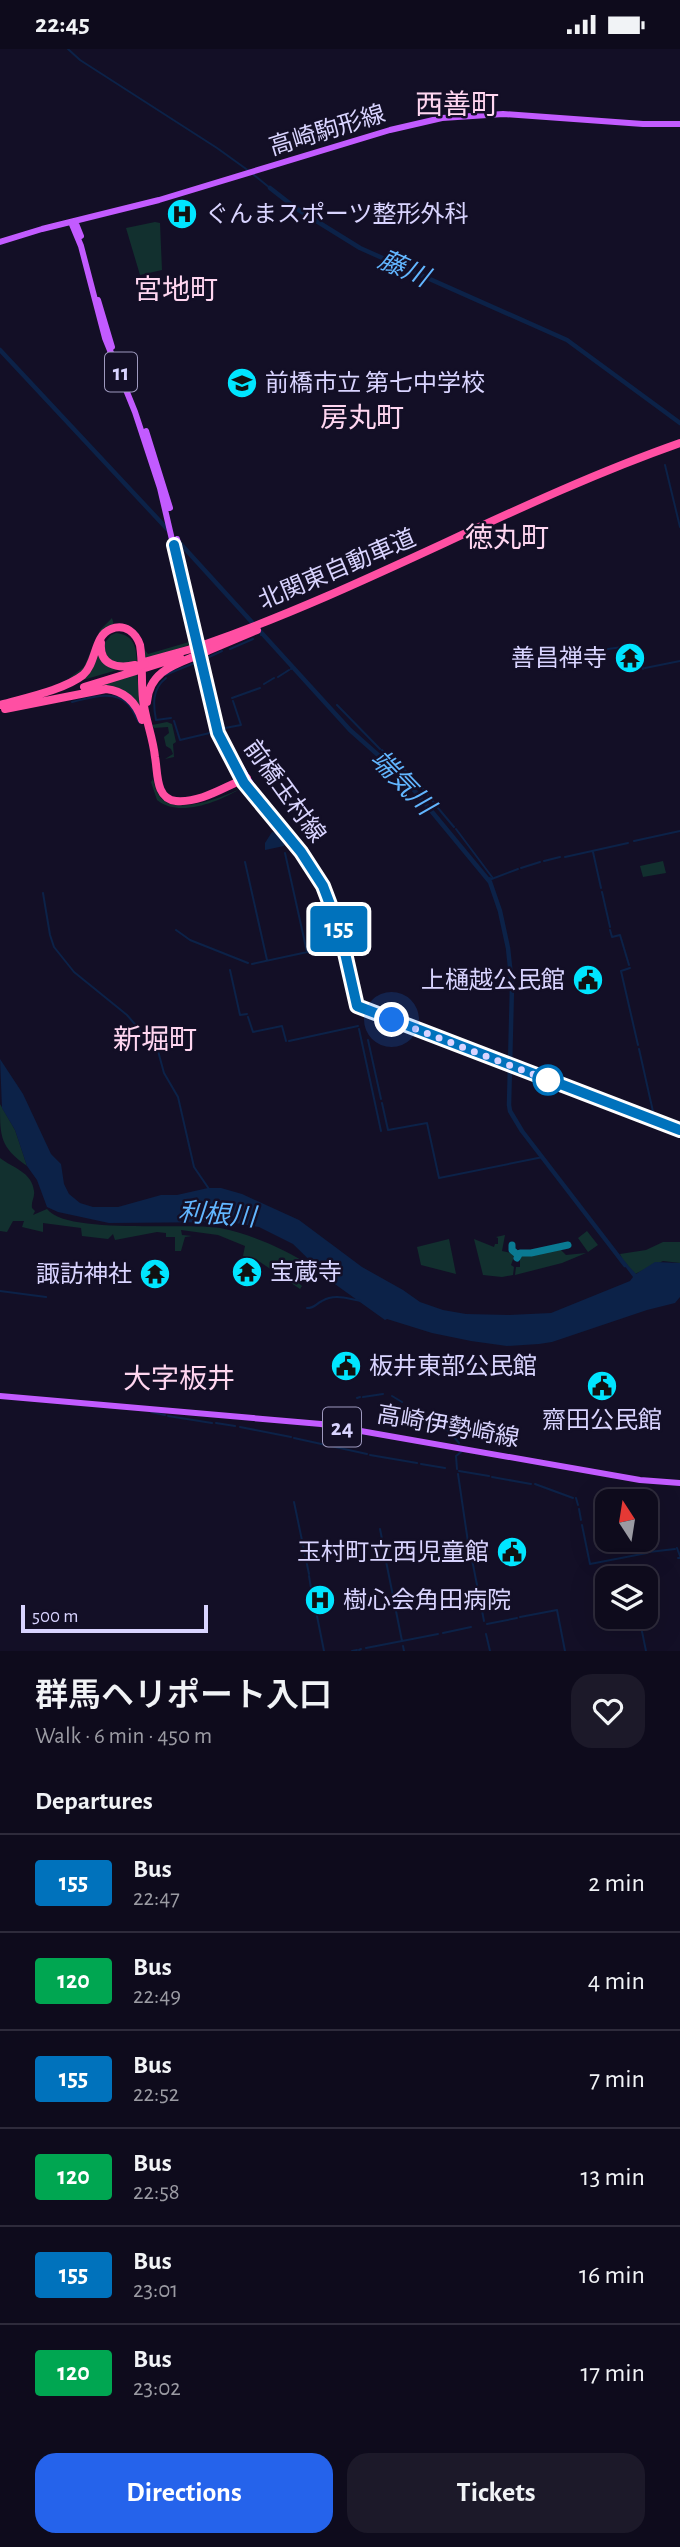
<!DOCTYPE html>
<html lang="en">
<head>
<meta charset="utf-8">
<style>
	:root { --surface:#0e0b1c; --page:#1c1929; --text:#f1f3f6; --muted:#9b9ba3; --line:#2e2b3b; --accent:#2563eb }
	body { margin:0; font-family:"Alegreya Sans","Noto Sans JP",sans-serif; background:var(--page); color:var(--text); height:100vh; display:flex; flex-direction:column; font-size:26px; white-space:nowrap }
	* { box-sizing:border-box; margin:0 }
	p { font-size:23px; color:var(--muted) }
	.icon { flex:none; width:38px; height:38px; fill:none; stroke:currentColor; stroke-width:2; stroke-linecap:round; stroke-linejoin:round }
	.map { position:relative; height:1602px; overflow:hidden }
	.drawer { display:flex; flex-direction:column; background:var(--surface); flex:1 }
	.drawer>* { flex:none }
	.badge { padding:0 14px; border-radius:5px; font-size:24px; line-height:46px }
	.needle { width:46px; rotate:348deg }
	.fabs { position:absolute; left:595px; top:1440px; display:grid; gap:14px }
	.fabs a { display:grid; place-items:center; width:63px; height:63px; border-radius:14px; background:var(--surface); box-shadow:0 7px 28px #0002,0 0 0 2px var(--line); font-size:35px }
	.scale { position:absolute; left:21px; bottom:18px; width:187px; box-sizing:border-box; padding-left:7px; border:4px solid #d9d4ff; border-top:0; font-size:19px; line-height:24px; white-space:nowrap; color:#d9d4ff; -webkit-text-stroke:5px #130f26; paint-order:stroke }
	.you { position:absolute; width:35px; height:35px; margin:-18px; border:5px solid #fff; border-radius:50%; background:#1a73e8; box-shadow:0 0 0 10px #1a73e833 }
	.map>.badge { position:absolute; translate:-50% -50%; box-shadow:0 0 0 4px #fff }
	h2 { padding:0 35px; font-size:26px; line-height:63px }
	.round { display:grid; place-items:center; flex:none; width:74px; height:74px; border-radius:21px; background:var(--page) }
	.summary { display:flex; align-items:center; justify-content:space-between; height:119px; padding:0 35px }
	h1 { font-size:33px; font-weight:600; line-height:52px }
	.button { display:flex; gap:14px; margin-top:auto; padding:14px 35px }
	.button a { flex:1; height:80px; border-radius:21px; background:var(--accent); color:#fff; font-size:28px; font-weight:600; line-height:80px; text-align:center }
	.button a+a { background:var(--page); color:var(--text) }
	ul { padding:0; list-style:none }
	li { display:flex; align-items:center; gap:21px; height:98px; padding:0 35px; border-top:2px solid var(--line) }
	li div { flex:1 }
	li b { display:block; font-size:26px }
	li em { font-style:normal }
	li .badge { min-width:77px; font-weight:700; text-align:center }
	.status { display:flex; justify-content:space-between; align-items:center; height:49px; padding:0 35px; background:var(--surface); direction:ltr }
	.status svg { height:19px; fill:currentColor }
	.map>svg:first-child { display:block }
</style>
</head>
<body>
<div class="status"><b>22:45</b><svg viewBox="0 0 49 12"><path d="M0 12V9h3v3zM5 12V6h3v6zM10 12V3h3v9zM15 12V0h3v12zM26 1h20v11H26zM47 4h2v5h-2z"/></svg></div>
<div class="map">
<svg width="680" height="1602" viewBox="0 0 680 1602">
	<rect width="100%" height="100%" fill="#130f26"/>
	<path fill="#12302f" d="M155 173 160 174 162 221 140 226 126 179Z
		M112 569 114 576C141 576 135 590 148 605L189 593 192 595 143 611 142 597 138 585 126 578H112L100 587 85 620 64 633 84 618 100 581Z
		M116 584C134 586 136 597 137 613L125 616 108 612 103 596 111 586Z
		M99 601 121 620 72 634Z
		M137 625 141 663 129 646 84 640Z
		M167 673 172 675 176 693 173 695 174 708 165 710 173 705 171 700 166 697 164 688 169 684 168 678 154 679 152 676Z
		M153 730C155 738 157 746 163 751 180 765 223 748 240 740 218 753 179 769 157 751L151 733Z
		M663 812 666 824 643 828 640 817Z
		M0 1055 15 1081 27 1117C0 1098 0 1088 0 1055Z
		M0 1109C13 1119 32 1123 34 1142 35 1148 31 1152 32 1159L35 1162 33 1166 47 1160C67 1186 184 1173 220 1179 254 1186 284 1200 313 1218L311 1221 295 1217 289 1220 288 1225 302 1237 300 1240 260 1213 243 1207 245 1197 218 1186 181 1181 182 1186 192 1187 185 1188 181 1202H175V1188H166V1184L157 1183 115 1191 113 1185 108 1190 82 1187 81 1179 43 1174V1183L22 1178 24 1172H13L7 1183 0 1182Z
		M587 1182 598 1196 588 1203 578 1189Z
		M505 1186 502 1202 515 1205 511 1216 514 1218 513 1226 502 1228 483 1226 474 1190 494 1198 495 1195H498V1189L496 1188Z
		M449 1190 456 1225 421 1216 417 1198Z
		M663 1193H680V1214L663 1212 635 1225 623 1211 620 1205 646 1201Z
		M560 1200 566 1206 586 1204 562 1214 515 1226 516 1218H520V1206L528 1207Z"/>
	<path fill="#0c2248" d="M272 783 278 784 285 793 284 797 265 801V794Z
		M0 1010 23 1045 51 1105 61 1115 64 1135 69 1145 80 1154 93 1158H118L161 1146H177L208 1139H221L242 1145 299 1171 362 1218 403 1241 420 1253 443 1261 466 1265 509 1266 551 1264 630 1232 633 1228 621 1212 623 1211 636 1225 655 1213 680 1214V1248L675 1254 647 1261 552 1293 539 1295 507 1297 471 1292 432 1284 387 1270 385 1271 332 1233 293 1195 259 1178 229 1173 109 1174 58 1163 47 1158 37 1131 27 1117 15 1081 2 1059Z"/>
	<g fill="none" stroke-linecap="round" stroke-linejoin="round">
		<path stroke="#0c2248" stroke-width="2" d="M68 0 80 11 217 99 249 122
			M254 126 270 139
			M665 416 680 478
			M261 586 263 585
			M230 600 253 590
			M608 600 637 596 643 620
			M591 603 605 600
			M209 608 222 602
			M549 614 586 604
			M645 619 680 612
			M291 620 293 618
			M165 626 197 613
			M278 628 289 621
			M166 629C152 640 153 655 156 671L171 669
			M264 635 274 629
			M232 649 260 639
			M72 653C89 649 114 640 128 655 134 661 135 669 140 674
			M337 656 380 700
			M174 672 180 691 214 683
			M225 679 241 676 233 652
			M382 701 414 729 436 756
			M438 759 454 778
			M456 780 492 828
			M634 792 680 782
			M593 803 601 839
			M285 804 307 903
			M565 808 628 794
			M544 812 560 808
			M245 813 267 911
			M521 819 540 813
			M488 830 490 829
			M489 831 518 820
			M602 843 610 878
			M43 844 50 886 54 898 74 923 127 966 158 1002 164 1024 178 1048 194 1118 209 1140
			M176 881 190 891 248 914
			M610 881 612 888 620 886 629 916
			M252 915 340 896
			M630 919 621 922 638 996
			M230 921 240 966 247 965
			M248 968 253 983 282 977 286 992
			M359 980 381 1082
			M368 991 381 1050
			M289 992 358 977
			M639 1000 654 1067
			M382 1054 388 1081 427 1074 439 1129 543 1108
			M0 1242 46 1248
			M307 1259C316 1259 315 1255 322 1252 335 1244 348 1250 361 1252
			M392 1347 402 1353
			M363 1348 383 1345
			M357 1349 360 1348
			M151 1363 165 1366
			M168 1367 212 1374
			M216 1374 235 1377
			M240 1378 291 1388
			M445 1379 452 1386
			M454 1388 459 1394
			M294 1389 367 1405
			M370 1406 417 1414
			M421 1415 445 1419
			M457 1420 456 1407 461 1403
			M459 1422 489 1427
			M458 1425 468 1493
			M492 1428 531 1435
			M535 1435 573 1449
			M576 1449 578 1456
			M294 1453 309 1525
			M579 1460 581 1471
			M582 1476 590 1515 647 1504
			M380 1480 386 1510
			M469 1495 484 1572
			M677 1499 680 1507
			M649 1503 675 1500
			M678 1509H680
			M386 1512 402 1592
			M309 1527 311 1539
			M312 1542 324 1602
			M520 1568 557 1561 565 1602
			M639 1568 646 1602
			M487 1575 517 1569
			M443 1584 471 1578
			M486 1585 490 1602
			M403 1597 404 1602
			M366 1599 438 1585
			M359 1601 361 1600
			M352 1602 357 1601"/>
		<path stroke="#0c2248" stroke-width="4.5" d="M270 139 297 160 360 199 567 291 680 374
			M0 301 170 483
			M178 492 350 681 404 729 490 833 500 862 508 899 512 937 509 1056 510 1062 522 1082 625 1216"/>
		<path stroke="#0a7a92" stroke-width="7" d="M512 1196V1201L518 1206
			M517 1209 520 1204H531L568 1196"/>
		<path stroke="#c25bff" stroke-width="6" d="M75 172 81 187
			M71 173 81 197 105 289 135 363 160 439 216 680C225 701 235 722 249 741 269 768 295 791 313 820 339 862 347 910 357 957L680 1081
			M0 193 42 180 159 151 390 81 442 69 503 65 643 75H680
			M98 251 112 298
			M146 382 170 459
			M177 490 190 551
			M228 697 253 738 289 782
			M0 1347 321 1375 640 1431 680 1434"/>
		<path stroke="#ff4fa3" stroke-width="8" d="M101 594C99 616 117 620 135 616
			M206 595C369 538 518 451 680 394
			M207 602 257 581
			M144 613 191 600
			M145 619 180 608
			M84 638 136 622
			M147 653C149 625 170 617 193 608
			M0 656C24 649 64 641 83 626 97 614 93 587 111 580 125 574 136 584 140 596 143 614 141 632 143 650 145 670 153 688 155 708 158 723 155 750 176 752 202 754 225 737 247 729
			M5 660 106 640C125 642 136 653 142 671"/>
		<path stroke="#ff4fa3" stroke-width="8" d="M191 600 206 595
			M193 608 207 602
			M135 618 145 615"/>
	</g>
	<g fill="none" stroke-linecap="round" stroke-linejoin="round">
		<g stroke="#fff" stroke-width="16">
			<path id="line" d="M174 496 218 684 244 734 301 803 323 837 340 882 357 957 680 1081"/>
		</g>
		<use href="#line" stroke="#0072bc" stroke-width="10"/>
		<path stroke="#d9d4ff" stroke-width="7" stroke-dasharray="0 12.6" d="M392 971 548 1031"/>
	</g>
	<defs>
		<g id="hospital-disc" transform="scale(1.575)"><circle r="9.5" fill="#00e5ff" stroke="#130f26"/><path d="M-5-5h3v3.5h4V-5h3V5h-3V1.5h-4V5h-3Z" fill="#111"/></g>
		<g id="school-disc" transform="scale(1.575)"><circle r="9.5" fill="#00e5ff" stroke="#130f26"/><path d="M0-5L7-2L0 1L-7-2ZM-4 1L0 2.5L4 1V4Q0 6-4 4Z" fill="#111"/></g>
		<g id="temple-disc" transform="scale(1.575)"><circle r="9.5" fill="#00e5ff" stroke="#130f26"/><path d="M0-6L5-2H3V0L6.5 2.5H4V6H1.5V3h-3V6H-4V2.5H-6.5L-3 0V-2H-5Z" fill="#111"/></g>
		<g id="civic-disc" transform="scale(1.575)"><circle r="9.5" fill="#00e5ff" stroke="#130f26"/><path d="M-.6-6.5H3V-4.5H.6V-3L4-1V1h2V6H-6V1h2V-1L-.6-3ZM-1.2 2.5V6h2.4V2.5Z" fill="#111"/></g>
	</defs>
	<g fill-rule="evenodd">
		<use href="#hospital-disc" x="182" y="165"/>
		<use href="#school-disc" x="242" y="334"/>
		<use href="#temple-disc" x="630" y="609"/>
		<use href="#civic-disc" x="588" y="931"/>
		<use href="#temple-disc" x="247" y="1223"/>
		<use href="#temple-disc" x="155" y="1225"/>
		<use href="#civic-disc" x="346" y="1317"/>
		<use href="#civic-disc" x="602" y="1337"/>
		<use href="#civic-disc" x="512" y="1503"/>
		<use href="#hospital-disc" x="320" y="1551"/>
	</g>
	<circle fill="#fff" stroke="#0072bc" stroke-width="3.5" cx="548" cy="1031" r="14"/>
	<g text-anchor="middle" stroke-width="5" stroke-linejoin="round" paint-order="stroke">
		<g fill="#130f26" stroke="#9e99be" stroke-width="2">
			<rect x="105" y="303.5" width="32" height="39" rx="5"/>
			<rect x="323" y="1358.5" width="38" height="39" rx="5"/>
		</g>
		<g font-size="23" font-weight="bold" fill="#d9d4ff">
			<text x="121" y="331">11</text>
			<text x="342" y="1386">24</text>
		</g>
		<g font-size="24" fill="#d9d4ff" stroke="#130f26">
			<text transform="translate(327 81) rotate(-17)" y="8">高崎駒形線</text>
			<text transform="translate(337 520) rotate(-23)" y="8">北関東自動車道</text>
			<text transform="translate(285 742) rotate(54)" y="8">前橋玉村線</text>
			<text transform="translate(448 1377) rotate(10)" y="8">高崎伊勢崎線</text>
		</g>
		<g font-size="24" fill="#d9d4ff" stroke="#130f26" text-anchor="start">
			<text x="205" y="173">ぐんまスポーツ整形外科</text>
			<text x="265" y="342">前橋市立 第七中学校</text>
			<text x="607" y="617" text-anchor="end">善昌禅寺</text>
			<text x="565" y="939" text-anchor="end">上樋越公民館</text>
			<text x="270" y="1231">宝蔵寺</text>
			<text x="132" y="1233" text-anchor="end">諏訪神社</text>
			<text x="369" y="1325">板井東部公民館</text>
			<text x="602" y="1379" text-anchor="middle">齋田公民館</text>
			<text x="489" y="1511" text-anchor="end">玉村町立西児童館</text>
			<text x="343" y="1559">樹心会角田病院</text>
		</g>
		<g font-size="26" font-style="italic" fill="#62b6ff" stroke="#130f26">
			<text transform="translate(404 219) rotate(24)" y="9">藤川</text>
			<text transform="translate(403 733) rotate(46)" y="9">端気川</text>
			<text transform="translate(217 1165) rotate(4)" y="9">利根川</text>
		</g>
		<g font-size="28" fill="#ffd6f0" stroke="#130f26">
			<text x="457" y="65">西善町</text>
			<text x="176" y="250">宮地町</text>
			<text x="362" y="378">房丸町</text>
			<text x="507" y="498">徳丸町</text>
			<text x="155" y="1000">新堀町</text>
			<text x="179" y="1339">大字板井</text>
		</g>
	</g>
</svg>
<div class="fabs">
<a><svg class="needle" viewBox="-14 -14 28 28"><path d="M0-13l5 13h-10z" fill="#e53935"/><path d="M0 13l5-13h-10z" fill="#9b9ba3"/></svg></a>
<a><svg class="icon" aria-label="layers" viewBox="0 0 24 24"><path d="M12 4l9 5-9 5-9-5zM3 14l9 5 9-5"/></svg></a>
</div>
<div class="scale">500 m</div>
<div class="you" style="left:392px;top:971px"></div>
<b class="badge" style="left:339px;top:880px;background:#0072bc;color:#fff">155</b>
</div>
<section class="drawer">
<div class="summary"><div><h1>群馬ヘリポート入口</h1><p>Walk · 6 min · 450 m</p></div><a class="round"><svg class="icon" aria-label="heart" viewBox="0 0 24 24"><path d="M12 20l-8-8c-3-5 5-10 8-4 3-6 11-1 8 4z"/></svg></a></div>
<h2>Departures</h2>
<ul>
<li><span class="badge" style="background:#0072bc;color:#fff">155</span><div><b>Bus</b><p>22:47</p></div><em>2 min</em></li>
<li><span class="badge" style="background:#00a651;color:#fff">120</span><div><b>Bus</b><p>22:49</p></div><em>4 min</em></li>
<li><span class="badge" style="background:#0072bc;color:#fff">155</span><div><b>Bus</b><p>22:52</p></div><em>7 min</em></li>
<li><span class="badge" style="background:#00a651;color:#fff">120</span><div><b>Bus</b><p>22:58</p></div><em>13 min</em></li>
<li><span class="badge" style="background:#0072bc;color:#fff">155</span><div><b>Bus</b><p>23:01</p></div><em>16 min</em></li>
<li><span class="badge" style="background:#00a651;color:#fff">120</span><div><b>Bus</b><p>23:02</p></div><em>17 min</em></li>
</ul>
<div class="button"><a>Directions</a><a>Tickets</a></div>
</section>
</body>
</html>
